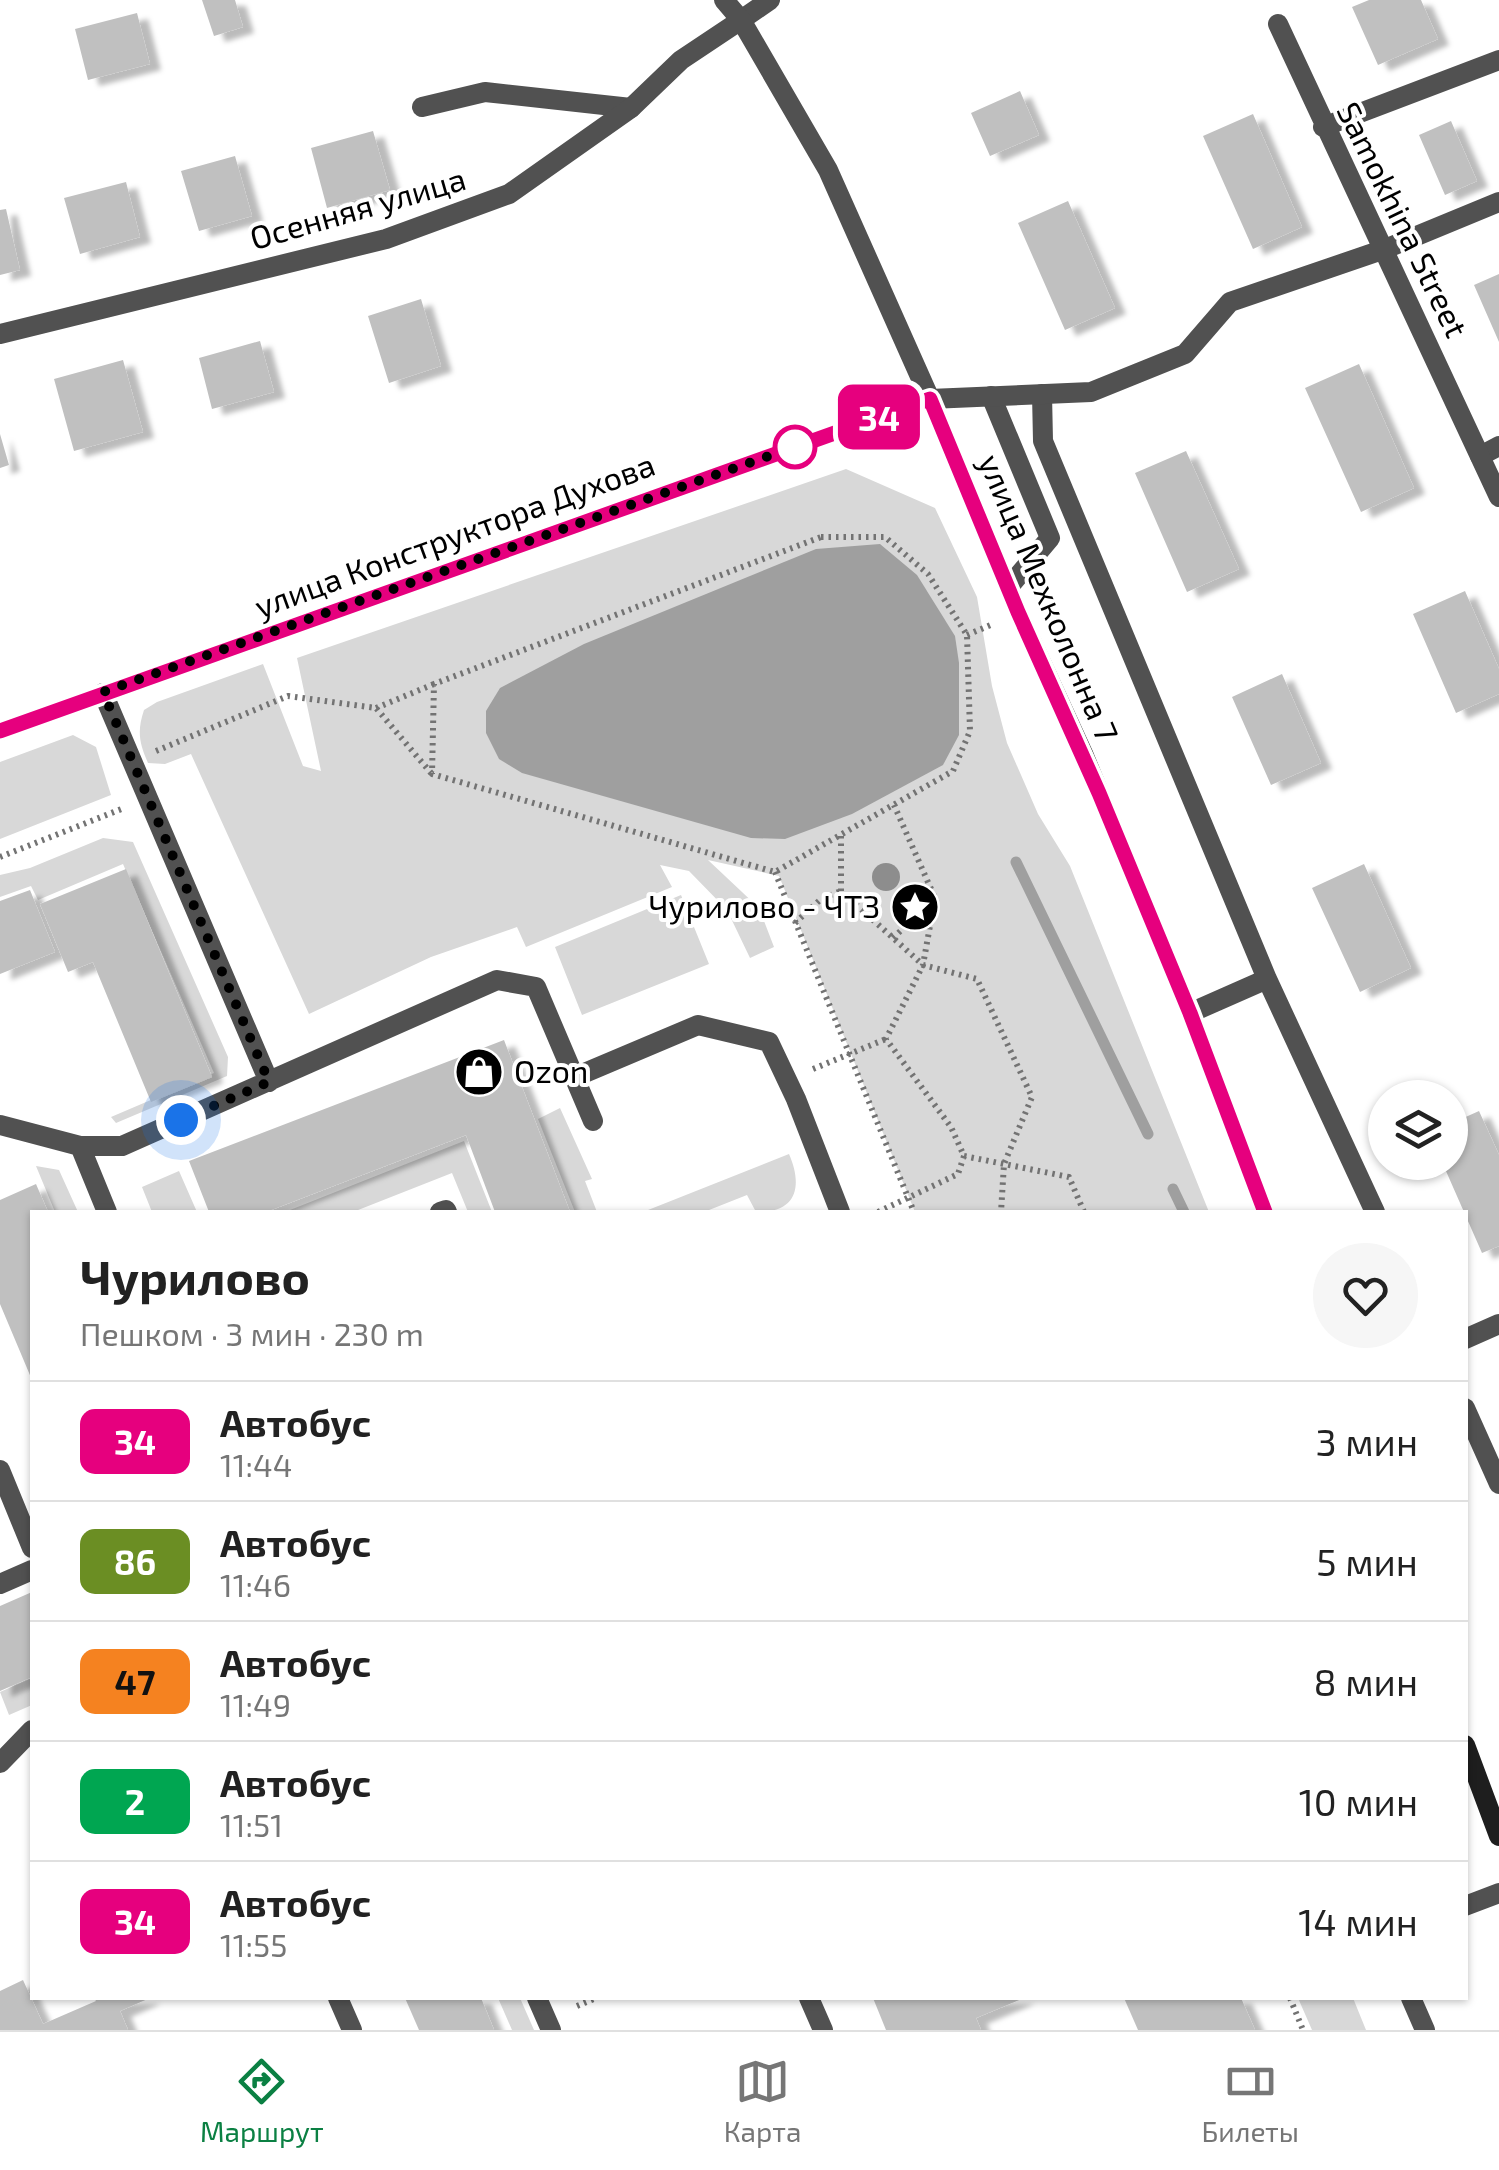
<!DOCTYPE html>
<html lang="ru">
<head>
<meta charset="utf-8">
<style>
	:root { --surface:#fff; --page:#f6f6f6; --text:#222; --muted:#767676; --line:#e0e0e0; --accent:#0b8043 }
	body { margin:0; font-family:"Exo 2",sans-serif; background:var(--page); color:var(--text); height:100vh; display:flex; flex-direction:column; font-size:38px; white-space:nowrap }
	* { box-sizing:border-box; margin:0 }
	p { font-size:32px; color:var(--muted) }
	.icon { flex:none; width:55px; height:55px; fill:none; stroke:currentColor; stroke-width:2; stroke-linecap:round; stroke-linejoin:round }
	.map { position:relative; flex:1; overflow:hidden }
	.panel { position:absolute; left:30px; top:1210px; width:1438px; height:790px; display:flex; flex-direction:column; background:var(--surface); border-radius:0px; box-shadow:0 2px 8px #0004 }
	.panel>* { flex:none }
	.badge { padding:0 20px; border-radius:15px; font-size:35px; line-height:65px }
	.buttons { position:absolute; left:1368px; top:1080px; display:grid; gap:20px }
	.buttons a { display:grid; place-items:center; width:100px; height:100px; border-radius:50%; background:var(--surface); box-shadow:0 2px 8px #0004; font-size:50px }
	.you { position:absolute; width:50px; height:50px; margin:-25px; border:8px solid #fff; border-radius:50%; background:#1a73e8; box-shadow:0 0 0 15px #1a73e833 }
	.map>.badge { position:absolute; translate:-50% -50%; box-shadow:0 0 0 5px #fff }
	.round { display:grid; place-items:center; flex:none; width:105px; height:105px; border-radius:52px; background:var(--page) }
	.overview { display:flex; align-items:center; justify-content:space-between; height:170px; padding:0 50px }
	h1 { font-size:48px; font-weight:700; line-height:75px }
	ul { padding:0; list-style:none }
	li { display:flex; align-items:center; gap:30px; height:120px; padding:0 50px; border-top:2px solid var(--line) }
	li div { flex:1 }
	li b { display:block; font-size:38px }
	li em { font-style:normal }
	li .badge { min-width:110px; font-weight:700; text-align:center }
	.dock { display:flex; justify-content:space-around; align-items:center; height:140px; border-top:2px solid var(--line); background:var(--surface); font-size:28px; color:var(--muted) }
	.dock a { display:grid; justify-items:center; gap:5px }
	.dock .selected { color:var(--accent) }
	.map>svg:first-child { display:block }
</style>
</head>
<body>
<div class="map">
<svg width="1499" height="2030" viewBox="0 0 1499 2030">
	<defs>
		<filter id="shadow"><feDropShadow dx="11" dy="6" stdDeviation="2.5" flood-color="#0004"/></filter>
	</defs>
	<rect width="100%" height="100%" fill="#fff"/>
	<path fill="#d8d8d8" d="M846 469 935 508 977 597 992 686 1007 743 1038 814 1070 866 1209 1212H915L779 876 708 860 759 908 774 947 750 958 727 910 689 871 660 865 672 887 526 947 517 927 431 957 309 1014 191 754 165 764 148 763C139 743 137 731 144 710L157 702 263 664 303 766 321 771 297 658Z
		M73 735 96 747 111 795 0 839V762Z
		M103 838 133 842 228 1057 227 1076 116 1123 111 1117 214 1073 123 864 38 900 31 886 0 897V875L30 868Z
		M681 895 709 964 582 1015 555 947Z
		M560 1108 592 1179 585 1181 597 1212H575L538 1119Z
		M464 1141 492 1212H468L452 1173 353 1212H285Z
		M789 1154C803 1186 797 1213 756 1212L747 1195 704 1212H643Z
		M36 1166 59 1170 78 1212H55Z
		M179 1171 197 1212H152L142 1187Z
		M32 1678V1705L9 1715 0 1692Z
		M498 1998H520L534 2030H512Z
		M1298 1998H1353L1366 2030H1312Z"/>
	<path fill="#9f9f9f" d="M880 544 917 575 955 636 959 663V735L943 765 852 814 785 839 751 838 522 773 499 759 486 733V711L500 688 584 644 816 549Z"/>
	<g fill="none" stroke-linecap="round" stroke-linejoin="round">
		<path stroke="#9f9f9f" stroke-width="11" d="M1016 862 1148 1134
			M1173 1189 1184 1212"/>
	</g>
	<path fill="#c0c0c0" filter="url(#shadow)" d="M202 0H235L243 27 214 36Z
		M1369 0H1421L1438 39 1378 65 1352 7Z
		M137 13 150 64 88 80 75 29Z
		M1020 91 1039 135 990 156 971 113Z
		M1253 114 1302 227 1253 249 1203 136Z
		M1451 121 1477 181 1445 195 1419 135Z
		M373 131 390 190 327 208 311 148Z
		M235 156 252 216 199 231 181 171Z
		M126 182 140 237 80 254 64 198Z
		M1068 201 1115 308 1065 330 1018 223Z
		M6 209 20 270 0 275V210Z
		M1499 274V342L1474 285Z
		M421 299 441 366 389 383 368 316Z
		M260 341 274 392 212 409 199 358Z
		M123 360 143 432 74 451 54 379Z
		M1359 364 1414 488 1361 512 1305 388Z
		M0 434 9 465 0 468Z
		M1186 451 1239 569 1187 592 1135 473Z
		M1465 591 1499 669V694L1456 713 1413 614Z
		M1282 674 1321 763 1271 785 1232 697Z
		M1364 864 1411 968 1360 992 1312 888Z
		M126 869 212 1077 151 1102 93 962 68 972 40 904Z
		M30 890 55 952 0 974V901Z
		M504 1040 570 1212H495L466 1135 266 1212H209L189 1161Z
		M1479 1111 1499 1155V1246L1482 1253 1442 1162H1450V1124Z
		M36 1184 48 1212H32V1380L0 1304V1200Z
		M32 1592V1677L0 1691V1606Z
		M23 1980 43 2024 96 2001 94 1998H150L120 2011 128 2030H0V1991Z
		M405 1998H481L494 2030H419Z
		M873 1998H1024L976 2018 981 2030H886Z
		M1124 1998H1241L1255 2030H1138Z"/>
	<g fill="none" stroke-linecap="round" stroke-linejoin="round">
		<path stroke="#737373" stroke-width="6" stroke-dasharray="2.5 5" stroke-linecap="butt" d="M821 537H885L928 574 967 635 970 731 953 771 775 872 432 774 434 684Z
			M967 635 993 624
			M376 708 434 684
			M156 751 288 696 376 708 431 773
			M841 836V891L923 965 977 979 1032 1097 1004 1164 1001 1212
			M0 857 124 808
			M775 872 914 1212
			M795 923 821 899 841 891
			M893 938 935 898 894 805
			M813 1069 886 1039
			M964 1156 1069 1177 1084 1212
			M878 1212 958 1174 964 1156 951 1127 886 1039 923 965 935 898
			M1290 1998 1303 2030
			M577 2006 596 1998"/>
		<path stroke="#515151" stroke-width="20" d="M741 20 770 0
			M422 107 485 92 631 108
			M1385 249 1499 202
			M1042 394 1043 441 1267 979 1375 1212
			M991 396 1050 538 1008 588
			M1480 456 1499 446
			M103 693 269 1082
			M1190 1013 1267 979
			M575 1077 698 1025 769 1042 796 1099 840 1212
			M0 1125 80 1146H122L497 980 536 987 593 1121
			M80 1146 107 1212
			M440 1212 446 1210 447 1212
			M1465 1339 1499 1324
			M1465 1408 1499 1484
			M0 1470 32 1548
			M0 1584 32 1570
			M0 1763 32 1730
			M1465 1906 1499 1893
			M338 1998 352 2030
			M537 1998 551 2030
			M809 1998 823 2030
			M1411 1998 1425 2030"/>
		<path stroke="#515151" stroke-width="20" d="M724 0 741 20 828 170 930 399 1091 392 1185 354 1230 302 1385 249
			M1278 24 1499 497
			M1323 127 1499 60
			M0 334 386 239 509 194 631 108 681 60 741 20"/>
		<path stroke="#1e1e1e" stroke-width="20" d="M0 731 930 399 1018 612 1084 756 1190 1013 1265 1212
			M1465 1745 1499 1836"/>
	</g>
	<circle fill="#8d8d8d" cx="886" cy="877" r="14"/>
	<g fill="none" stroke-linecap="round" stroke-linejoin="round">
		<g stroke="#fff" stroke-width="22">
			<path id="line" d="M0 731 930 399 1018 612 1099 793 1190 1013 1265 1212"/>
		</g>
		<use href="#line" stroke="#e6007e" stroke-width="15"/>
		<path stroke="#000" stroke-width="10" stroke-dasharray="0 18" d="M181 1120 269 1082 103 692 800 445 795 447"/>
	</g>
	<defs>
		<g id="sight-disc" transform="scale(2.5)"><circle r="9.5" fill="#000" stroke="#fff"/><path d="M0-6L1.8-2.2L6-1.7L2.9 1.2L3.7 5.4L0 3.3L-3.7 5.4L-2.9 1.2L-6-1.7L-1.8-2.2Z" fill="#fff"/></g>
		<g id="shop-disc" transform="scale(2.5)"><circle r="9.5" fill="#000" stroke="#fff"/><path d="M-5-2.5h2.3a2.7 3.5 0 0 1 5.4 0H5L5.5 6h-11ZM-1.5-2.5h3a1.5 2.3 0 0 0-3 0Z" fill="#fff"/></g>
	</defs>
	<g fill-rule="evenodd">
		<use href="#sight-disc" x="915" y="907"/>
		<use href="#shop-disc" x="479" y="1072"/>
	</g>
	<circle fill="#fff" stroke="#e6007e" stroke-width="5" cx="795" cy="447" r="20"/>
	<g text-anchor="middle" stroke-width="8" stroke-linejoin="round" paint-order="stroke">
		<g font-size="32" fill="#000" stroke="#fff">
			<text transform="translate(358 209) rotate(-16)" y="11">Осенняя улица</text>
			<text transform="translate(1402 220) rotate(64)" y="11">Samokhina Street</text>
			<text transform="translate(455 536) rotate(-20)" y="11">улица Конструктора Духова</text>
			<text transform="translate(1048 598) rotate(67)" y="11">улица Мехколонна 7</text>
		</g>
		<g font-size="32" fill="#000" stroke="#fff" text-anchor="end">
			<text x="880" y="918">Чурилово - ЧТЗ</text>
			<text x="514" y="1083" text-anchor="start">Ozon</text>
		</g>
	</g>
</svg>
<div class="buttons">
<a><svg class="icon" aria-label="layers" viewBox="0 0 24 24"><path d="M12 4l9 5-9 5-9-5zM3 14l9 5 9-5"/></svg></a>
</div>
<div class="you" style="left:181px;top:1120px"></div>
<b class="badge" style="left:879px;top:417px;background:#e6007e;color:#fff">34</b>
<section class="panel">
<div class="overview"><div><h1>Чурилово</h1><p>Пешком · 3 мин · 230 m</p></div><a class="round"><svg class="icon" aria-label="heart" viewBox="0 0 24 24"><path d="M12 20l-8-8c-3-5 5-10 8-4 3-6 11-1 8 4z"/></svg></a></div>
<ul>
<li><span class="badge" style="background:#e6007e;color:#fff">34</span><div><b>Автобус</b><p>11:44</p></div><em>3 мин</em></li>
<li><span class="badge" style="background:#6b8e23;color:#fff">86</span><div><b>Автобус</b><p>11:46</p></div><em>5 мин</em></li>
<li><span class="badge" style="background:#f58220;color:#111">47</span><div><b>Автобус</b><p>11:49</p></div><em>8 мин</em></li>
<li><span class="badge" style="background:#00a651;color:#fff">2</span><div><b>Автобус</b><p>11:51</p></div><em>10 мин</em></li>
<li><span class="badge" style="background:#e6007e;color:#fff">34</span><div><b>Автобус</b><p>11:55</p></div><em>14 мин</em></li>
</ul>
</section>
</div>
<nav class="dock">
<a class="selected"><svg class="icon" aria-label="directions" viewBox="0 0 24 24"><path d="M12 3l9 9-9 9-9-9zM9 14v-3h6M13 9l2 2-2 2"/></svg>Маршрут</a>
<a><svg class="icon" aria-label="map" viewBox="0 0 24 24"><path d="M3 6l6-2 6 2 6-2v14l-6 2-6-2-6 2zM9 4v14M15 6v14"/></svg>Карта</a>
<a><svg class="icon" aria-label="tickets" viewBox="0 0 24 24"><path d="M3 7h18v10H3zM15 7v10"/></svg>Билеты</a>
</nav>
</body>
</html>
